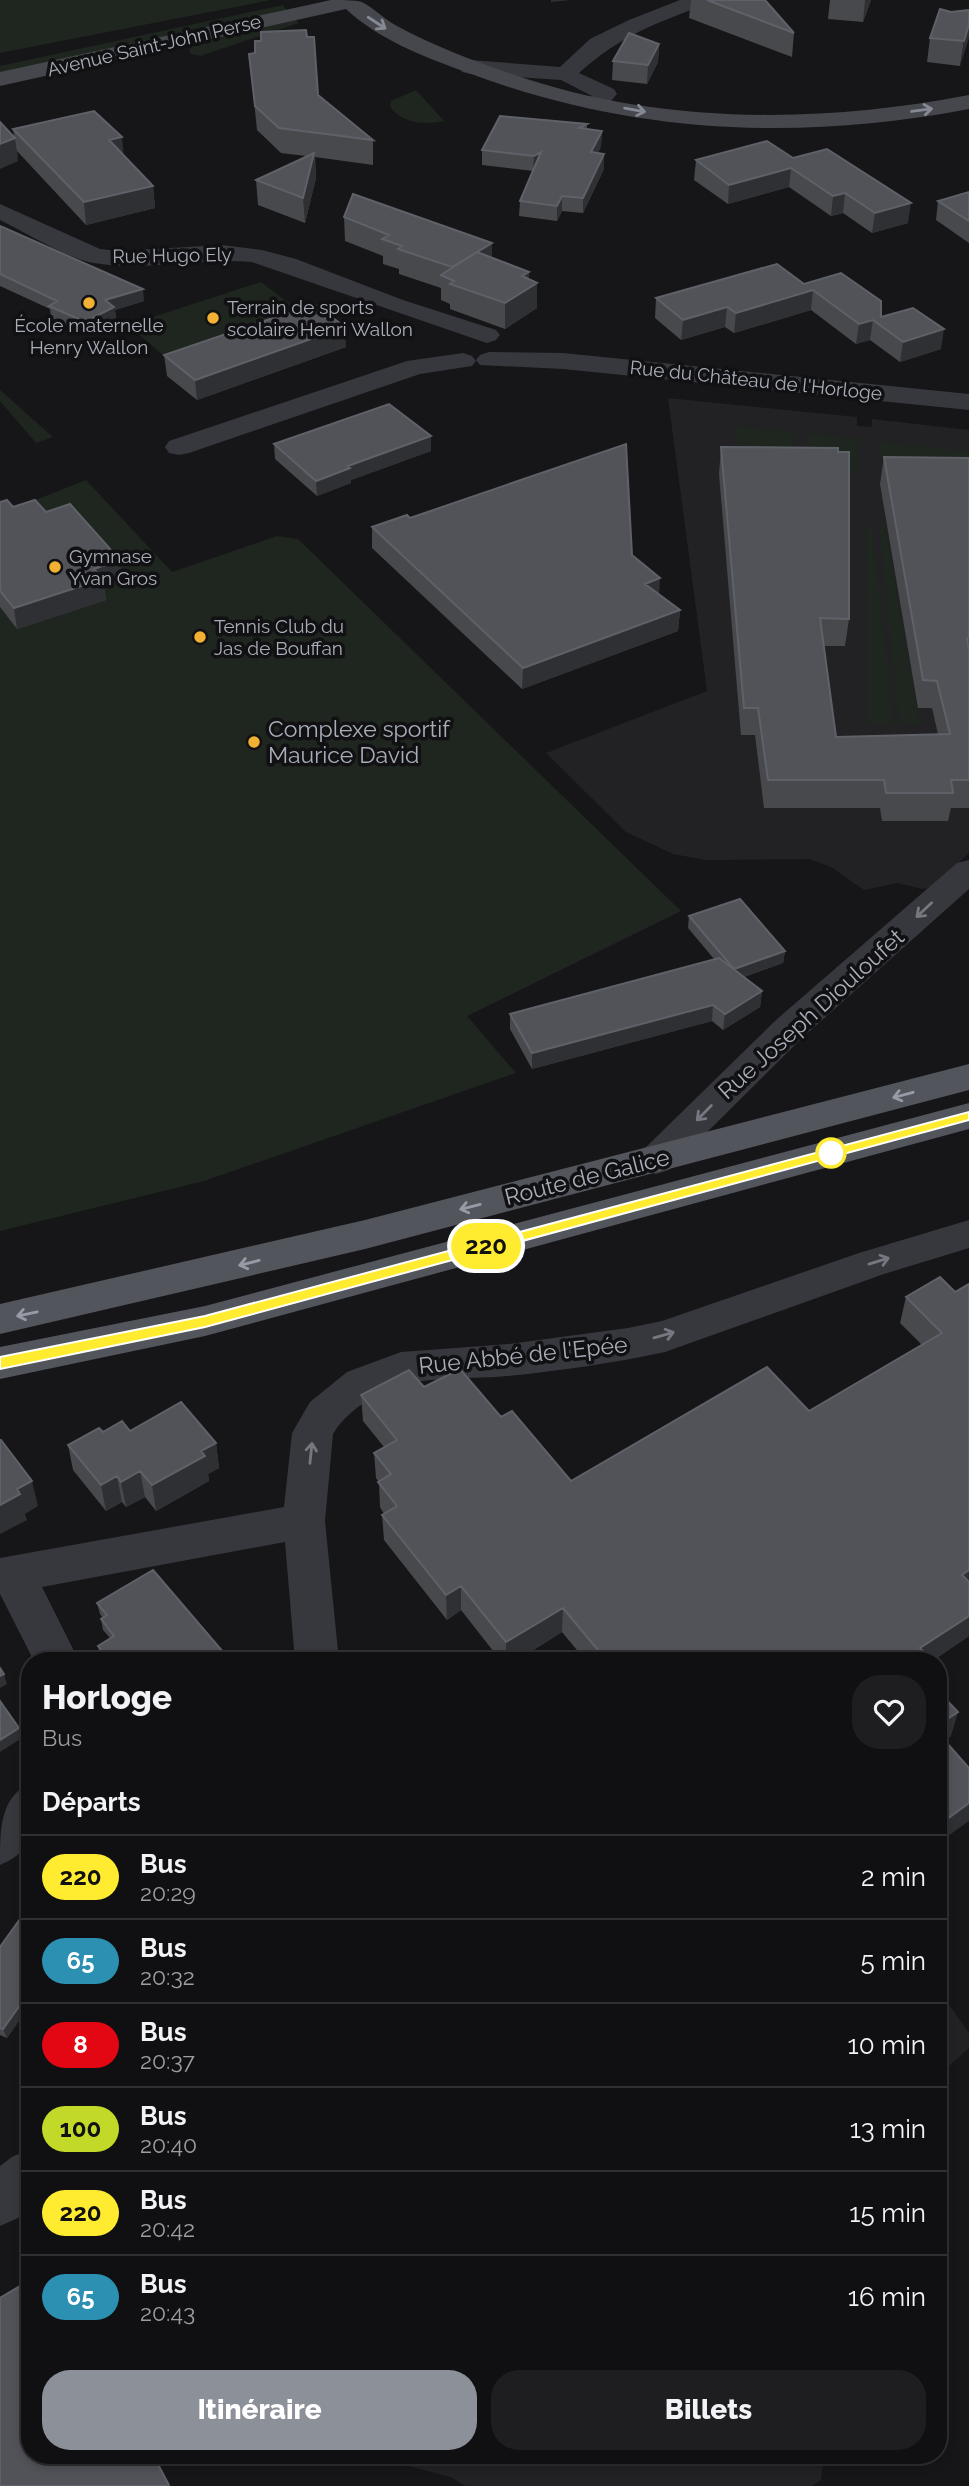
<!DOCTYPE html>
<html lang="fr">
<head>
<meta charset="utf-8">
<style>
	:root { --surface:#101012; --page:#1e1e20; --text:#f1f3f6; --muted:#9c9d9f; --line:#303032; --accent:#8c9099 }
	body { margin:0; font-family:Raleway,sans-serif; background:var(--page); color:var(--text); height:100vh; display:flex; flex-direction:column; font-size:26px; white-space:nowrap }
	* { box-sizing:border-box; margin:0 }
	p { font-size:23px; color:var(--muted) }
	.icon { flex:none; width:38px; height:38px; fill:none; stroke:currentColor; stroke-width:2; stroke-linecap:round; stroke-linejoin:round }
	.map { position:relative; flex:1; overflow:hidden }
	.sheet { position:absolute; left:21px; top:1652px; width:926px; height:812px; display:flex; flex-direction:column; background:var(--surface); border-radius:28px; box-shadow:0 4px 10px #0003,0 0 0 2px var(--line) }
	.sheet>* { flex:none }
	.badge { padding:0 14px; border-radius:23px; font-size:24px; line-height:46px }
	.map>.badge { position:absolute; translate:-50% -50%; box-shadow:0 0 0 4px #fff }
	h2 { padding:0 21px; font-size:26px; line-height:63px }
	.round { display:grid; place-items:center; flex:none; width:74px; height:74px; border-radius:28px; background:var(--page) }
	.headline { display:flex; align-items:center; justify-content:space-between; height:119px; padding:0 21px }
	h1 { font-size:33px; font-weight:800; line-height:52px }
	.primary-button { display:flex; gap:14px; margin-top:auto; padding:14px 21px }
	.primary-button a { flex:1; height:80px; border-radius:28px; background:var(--accent); color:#fff; font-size:28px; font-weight:800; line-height:80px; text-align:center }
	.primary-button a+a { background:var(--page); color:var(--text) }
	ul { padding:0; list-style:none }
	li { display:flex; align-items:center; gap:21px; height:84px; padding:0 21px; border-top:2px solid var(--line) }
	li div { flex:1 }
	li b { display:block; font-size:26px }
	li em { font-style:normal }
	li .badge { min-width:77px; font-weight:700; text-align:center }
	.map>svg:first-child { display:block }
</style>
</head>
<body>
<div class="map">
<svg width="969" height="2486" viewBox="0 0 969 2486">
	<rect width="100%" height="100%" fill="#161618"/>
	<path fill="#222225" d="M668 398 857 417V426L872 427V419L969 430V853L931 888 923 889 897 883 864 890 831 867 809 859 706 860 673 854 626 832 546 753 707 691Z
		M938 1989 969 2033V2048L938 2076Z
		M368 2455H824L821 2480 812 2486H466L450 2477Z"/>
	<path fill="#1e261f" d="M0 0H271L0 53Z
		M283 5 288 12 0 73V66Z
		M294 18 299 23 200 56 191 54 189 50 197 41Z
		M416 90 444 121C425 125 403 124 390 107L391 101Z
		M261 282 298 310 163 355 128 325Z
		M0 391V390L53 437 36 443 0 401Z
		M735 426 793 432 794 473 740 472Z
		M808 434 857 438 858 472 808 473Z
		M878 442 969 451V475L884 472Z
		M86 480 172 572 277 536 298 539 681 911 467 1016 516 1073 204 1181 0 1231V514Z
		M879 525H885L920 725 899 724Z
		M866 527H872L894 725H867Z"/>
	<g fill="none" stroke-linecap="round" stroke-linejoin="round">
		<path fill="#37383d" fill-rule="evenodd" d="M680 0H709L706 4C655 24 621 35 579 73L614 89 617 94 605 108H589L586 103 592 96 561 80 470 74 462 72 459 67 462 62 470 60 560 67 590 39 629 20Z
			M0 204 100 249 119 251 222 245 262 250 296 259 403 300 496 330 500 335 496 340 487 343 478 340 252 262C200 257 143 272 94 263 68 259 25 232 0 220Z
			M489 352 563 353 969 394V410L563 369 480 365 476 360 480 355Z
			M463 353 472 356 476 361 472 366 420 374 189 453 179 455 169 453 165 447 169 441 407 361Z
			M969 860V889L802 1038 669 1170 656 1174 643 1170 637 1160 643 1150 776 1020 957 863Z
			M969 1220V1248L884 1274 665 1352C613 1363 560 1371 507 1376 478 1379 426 1377 401 1385 375 1393 347 1411 333 1434L325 1521 339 1661H295L285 1542 42 1587 79 1661H34L0 1594V1558L284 1507 292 1433 310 1402 347 1372 401 1352 509 1344 628 1328 662 1321 859 1253Z
			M30 1783C30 1820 41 1849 0 1865 0 1828 0 1798 30 1783Z
			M30 2149V2209L18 2218 0 2226V2166L12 2157Z"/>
		<path fill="#45474d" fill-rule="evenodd" d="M331 0C339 0 355 0 362 2 374 8 384 19 397 26 432 45 471 60 509 73 656 125 818 124 969 95V109C795 142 629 134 463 71 422 56 378 39 346 9L0 86V72Z"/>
		<path fill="#53555c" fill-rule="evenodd" d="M969 1064V1090L365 1249 0 1334V1304L365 1220Z
			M969 1103V1129L205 1336 0 1379V1347L205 1306Z"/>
	</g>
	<path fill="#47494d" d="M691 0H765L794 33 792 57 689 18Z
		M830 0H871L863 22 828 19Z
		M969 10 960 66 927 62 930 38 951 12Z
		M659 44 658 62 647 84 612 80 613 61Z
		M249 54 318 95 373 140V165L315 157 316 178 305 223 258 205 256 180 306 156 281 153 257 130Z
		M587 124V129L602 131 601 146 598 153 604 154V169L583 213 562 211 557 221 519 216 520 201 533 171 482 165V150Z
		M13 129 124 155 153 186 155 208 86 225 17 151 18 161Z
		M793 158 908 223 872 233 843 213 831 216 789 187 728 204 694 180 696 160Z
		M969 192V243L936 220 938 201Z
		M344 217 492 243V258L529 279 537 308 505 329 450 309V304L441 300V288L399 274V269L383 264V256L345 241Z
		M0 226 144 301 115 310 116 319 87 334 51 318 50 309 0 286Z
		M804 284 881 317 941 349 900 362 870 340 856 344 811 310 734 333 725 327 681 340 655 318 656 298Z
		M346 347 197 400 167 376 164 355Z
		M274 444 431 451 351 480V483L317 496 275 459Z
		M721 447 849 619 845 646H824L836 737 938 734 932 708H918L880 484 884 457 969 458V808H951L948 821H882L880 808H764L755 735H741L719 474Z
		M0 502 13 507 46 512 120 560 123 581 104 588 106 600 17 629 0 607Z
		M410 518 632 555 659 594 680 610 678 631 522 689 372 548V527Z
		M689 916 785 951 783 963 744 977 762 991 760 1007 723 1030 712 1021 532 1069 510 1029V1014L714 959 688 928Z
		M940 1277 969 1636 932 1661H586L562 1632 516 1661H501L461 1610 447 1620 384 1540 382 1515 384 1514 380 1507 379 1482 376 1478 374 1453 384 1447 363 1421 361 1395 424 1387 501 1417 571 1481 809 1411 922 1345 900 1323 906 1297Z
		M130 1431 216 1443 219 1468 208 1474 209 1481 156 1511 145 1497 126 1507 122 1502 106 1511 73 1470 68 1445 103 1432Z
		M97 1603 225 1661H103L100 1656 98 1646 110 1638 103 1630 101 1619 103 1618 100 1614Z
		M938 1667 939 1692 951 1736 945 1740 969 1768 938 1843Z
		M30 1905V2005L7 2038 0 2035V1947Z"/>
	<path fill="#2f3033" d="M551 0H571L551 2Z
		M865 0H871L863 22Z
		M969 25V38L960 66 964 41Z
		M659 44 658 62 647 84 648 65Z
		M602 131 601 146 591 167V152Z
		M122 137 124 159 109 140Z
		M15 138 18 161 0 169V144Z
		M541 152 533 171 534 156Z
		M314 153 316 178 305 223 303 198Z
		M604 154V169L583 213V198Z
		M791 168 789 187 728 204 729 185Z
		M153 186 155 208 86 225 84 202Z
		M845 193 843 213 831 216 833 196Z
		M562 196V211L557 221V206Z
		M911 203 908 223 872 233 875 213Z
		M492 243V268L452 267Z
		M529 272V288L537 283V308L505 329V303L522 276Z
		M143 289 144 301 115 310 116 319 87 334 85 322 105 300Z
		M813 290 811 310 734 333 736 313Z
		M727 307 725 327 681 340 683 320Z
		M873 320 870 340 856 344 859 324Z
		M345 327 346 347 197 400 195 380Z
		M944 329 941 349 900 362 903 342Z
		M431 436V451L351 480V483L317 496 316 481 348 466Z
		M120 560 123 581 104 588 106 600 17 629 14 608 94 569Z
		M660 578 659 599 645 584Z
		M680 610 678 631 522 689 523 668Z
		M785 951 783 963 732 981 734 969Z
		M762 991 760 1007 723 1030 725 1014Z
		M713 1005 712 1021 532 1069V1053Z
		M216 1443 219 1468 208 1474 209 1481 156 1511 152 1485 201 1451Z
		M140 1471 145 1497 126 1507 121 1482Z
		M117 1476 122 1502 106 1511 101 1485Z
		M32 1481 38 1506 25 1514 27 1520 0 1534V1505L17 1489Z
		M969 1570V1591L962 1575Z
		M461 1586V1610L447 1620 446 1595Z
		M563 1608 562 1632 516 1661H506V1642Z
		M969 1616V1636L931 1661 920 1648Z
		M224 1653 225 1661H212Z
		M4 1674 7 1684 0 1688V1676Z
		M944 1674 938 1697V1679Z
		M958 1712 951 1736 938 1745V1725Z
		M19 1728 22 1738 0 1752V1740Z
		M969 1803V1821L938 1843 946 1820Z
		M30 1991V2005L7 2038 3 2029Z"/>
	<path fill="#525359" stroke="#5f6168" stroke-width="2" d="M707 0H765L794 33Z
		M940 9 951 12 969 10V25L964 41 930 38Z
		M306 30 307 37H314L318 95 373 140 279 128 255 106 249 54 255 53V41H261V32Z
		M629 33 659 44 648 65 613 61Z
		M94 111 122 137 109 140 153 186 84 202 13 129Z
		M500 116 587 124 579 128 602 131 591 152 604 154 583 198 562 196 557 206 520 201 541 152 534 156 482 150Z
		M0 122 15 138 0 144Z
		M767 141 793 158 827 149 911 203 875 213 845 193 833 196 791 168 729 185 696 160Z
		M314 153 303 198 256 180Z
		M969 192V221L938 201Z
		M353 194 492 243 452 267 398 249 402 246 382 239 389 235 344 217Z
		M0 226 143 289 105 300 114 307 85 322 49 306 57 301 0 274Z
		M477 252 529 272 522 276 537 283 505 303 450 284 454 281 441 275Z
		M777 264 804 284 841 273 881 301V317L913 308 944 329 903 342 873 320 859 324 813 290 736 313 727 307 683 320 656 298Z
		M314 304 345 327 195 380 164 355Z
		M389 404 431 436 348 466 350 468 316 481 274 444Z
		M626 444 632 555 660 578 645 584 680 610 523 668 372 527 407 515 410 518Z
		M721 447 838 448V452H849V619L820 618 836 737 950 734 937 681 923 680 884 457 969 458V638H967L969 650V780H951L953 793H886L884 780H768L758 708H744Z
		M7 500 13 507 35 500 46 512 70 504 120 560 94 569 103 579 14 608 0 591V502Z
		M740 899 785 951 734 969 689 916Z
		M719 958 762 991 725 1014 713 1005 532 1053 510 1014Z
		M940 1277 955 1292 969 1284V1570L962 1575 969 1582V1616L920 1648 932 1661H641L639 1659 636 1661H607L563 1608 506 1642 461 1586 446 1595 382 1515 397 1506 378 1482 391 1474 374 1453 397 1440 361 1395 409 1370 424 1387 460 1369 501 1417 512 1411 571 1481 767 1367 809 1411 942 1333 906 1297Z
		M181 1402 216 1443 201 1451 205 1456 152 1485 140 1471 121 1482 117 1476 101 1485 68 1445 99 1428 103 1432 122 1421 130 1431Z
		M1 1440 32 1481 17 1489 20 1494 0 1505V1441Z
		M153 1570 224 1653 212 1661H109L98 1646 114 1636 101 1619 107 1615 97 1603Z
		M938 1667 944 1674 938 1679Z
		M0 1668 4 1674 0 1676Z
		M938 1691 958 1712 938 1725Z
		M0 1701 19 1728 0 1740Z
		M938 1733 969 1768V1803L946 1820 938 1812Z
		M30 1905V1991L3 2029 0 2028V1947Z
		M30 2280V2455H153L169 2485 168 2486H0V2298Z"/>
	<defs><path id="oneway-shaft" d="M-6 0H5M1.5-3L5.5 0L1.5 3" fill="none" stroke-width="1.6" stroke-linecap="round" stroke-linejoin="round" transform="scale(1.75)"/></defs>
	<g stroke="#858993">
		<use href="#oneway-shaft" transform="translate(377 23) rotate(33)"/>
		<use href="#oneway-shaft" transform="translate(635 110) rotate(10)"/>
		<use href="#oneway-shaft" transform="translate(922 110) rotate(-8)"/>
	</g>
	<g stroke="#757881">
		<use href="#oneway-shaft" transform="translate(924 910) rotate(137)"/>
		<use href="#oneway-shaft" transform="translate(704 1113) rotate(135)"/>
		<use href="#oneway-shaft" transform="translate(879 1261) rotate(-17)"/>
		<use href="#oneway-shaft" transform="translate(664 1335) rotate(-16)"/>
		<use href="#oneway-shaft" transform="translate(311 1453) rotate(-84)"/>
	</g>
	<g stroke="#979ba6">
		<use href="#oneway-shaft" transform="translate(903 1095) rotate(165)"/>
		<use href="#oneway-shaft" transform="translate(470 1207) rotate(166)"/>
		<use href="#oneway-shaft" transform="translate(249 1263) rotate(166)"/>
		<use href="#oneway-shaft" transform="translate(27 1314) rotate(168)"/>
	</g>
	<path fill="#ffeb2f" stroke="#fff" stroke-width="2" d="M969 1112V1120L205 1327 0 1369V1357L205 1316Z"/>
	<g fill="#f2b134" stroke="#111113" stroke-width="2.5">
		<circle cx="89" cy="303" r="7"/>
		<circle cx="213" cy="318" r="7"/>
		<circle cx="55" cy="567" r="7"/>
		<circle cx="200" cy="637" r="7"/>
		<circle cx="254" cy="742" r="7"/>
	</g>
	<circle fill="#fff" stroke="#ffeb2f" stroke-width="3.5" cx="831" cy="1153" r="14"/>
	<g text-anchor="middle" stroke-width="7" stroke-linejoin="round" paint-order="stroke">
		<g font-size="19" fill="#a8adb8" stroke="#111113">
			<text transform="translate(154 45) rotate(-13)" y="7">Avenue Saint-John Perse</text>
			<text transform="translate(172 255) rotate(-1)" y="7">Rue Hugo Ely</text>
			<text transform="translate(756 380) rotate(6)" y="7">Rue du Château de l'Horloge</text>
		</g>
		<g font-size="19" fill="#a8adb8" stroke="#111113" text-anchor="start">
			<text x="227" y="314">Terrain de sports<tspan x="227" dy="22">scolaire Henri Wallon</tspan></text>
			<text x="89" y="332" text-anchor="middle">École maternelle<tspan x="89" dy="22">Henry Wallon</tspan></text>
			<text x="69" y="563">Gymnase<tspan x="69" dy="22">Yvan Gros</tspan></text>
			<text x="214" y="633">Tennis Club du<tspan x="214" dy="22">Jas de Bouffan</tspan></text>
		</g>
		<g font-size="23" fill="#a8adb8" stroke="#111113" text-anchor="start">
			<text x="268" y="737">Complexe sportif<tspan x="268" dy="26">Maurice David</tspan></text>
		</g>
		<g font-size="23" fill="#a8adb8" stroke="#111113">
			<text transform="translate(811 1014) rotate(-42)" y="8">Rue Joseph Diouloufet</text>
			<text transform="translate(587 1177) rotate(-14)" y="8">Route de Galice</text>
			<text transform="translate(523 1355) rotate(-6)" y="8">Rue Abbé de l'Epée</text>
		</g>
	</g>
</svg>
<b class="badge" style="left:486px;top:1246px;background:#ffeb2f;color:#111">220</b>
<section class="sheet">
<div class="headline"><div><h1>Horloge</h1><p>Bus</p></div><a class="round"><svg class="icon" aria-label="heart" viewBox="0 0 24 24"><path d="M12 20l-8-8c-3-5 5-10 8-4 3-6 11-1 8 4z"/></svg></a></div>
<h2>Départs</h2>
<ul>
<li><span class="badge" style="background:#ffeb2f;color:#111">220</span><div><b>Bus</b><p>20:29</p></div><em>2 min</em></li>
<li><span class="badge" style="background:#2b90b1;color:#fff">65</span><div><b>Bus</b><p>20:32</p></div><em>5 min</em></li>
<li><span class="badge" style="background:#e30613;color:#fff">8</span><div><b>Bus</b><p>20:37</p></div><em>10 min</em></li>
<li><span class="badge" style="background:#c2d92a;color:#111">100</span><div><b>Bus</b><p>20:40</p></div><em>13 min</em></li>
<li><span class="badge" style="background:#ffeb2f;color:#111">220</span><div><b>Bus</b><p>20:42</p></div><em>15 min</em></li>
<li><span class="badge" style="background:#2b90b1;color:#fff">65</span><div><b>Bus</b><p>20:43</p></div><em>16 min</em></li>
</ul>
<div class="primary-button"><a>Itinéraire</a><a>Billets</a></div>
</section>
</div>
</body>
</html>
